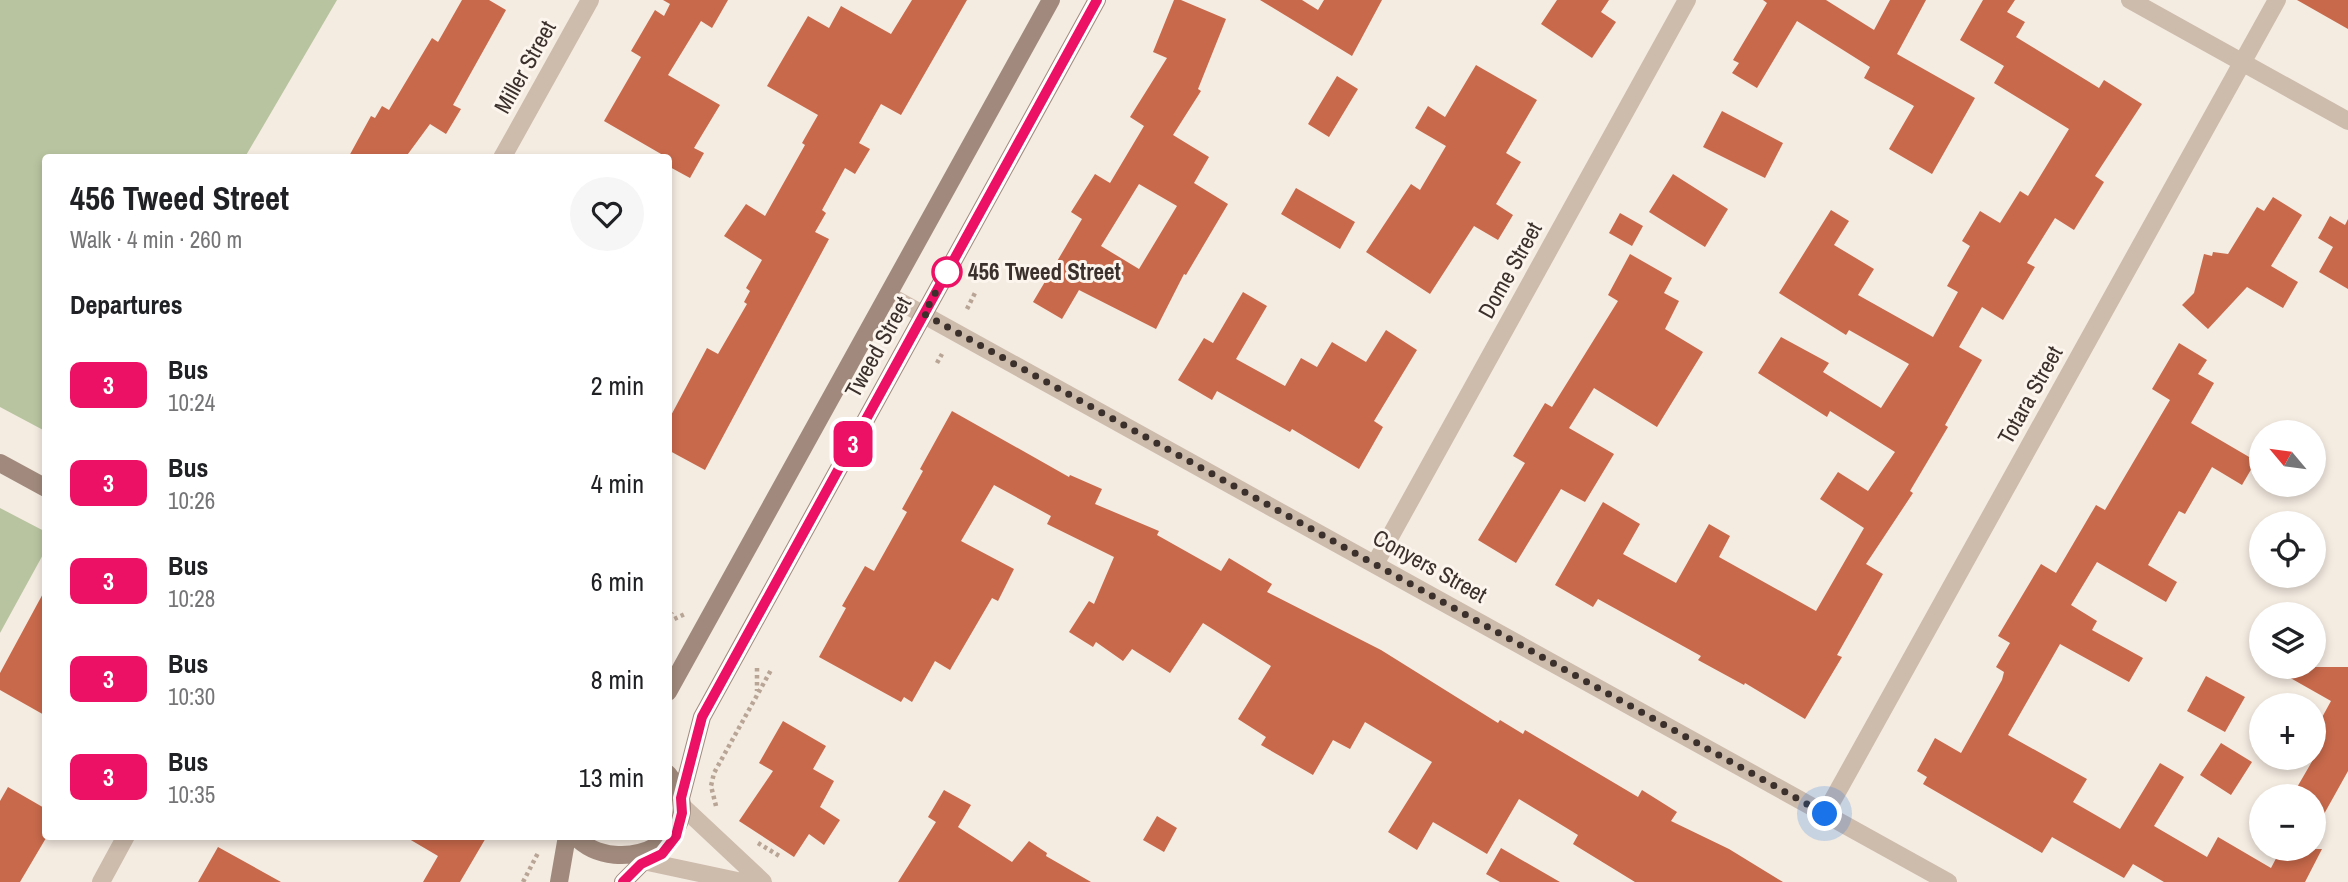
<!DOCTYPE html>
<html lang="en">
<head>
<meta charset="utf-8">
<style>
	:root { --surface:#fff; --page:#f6f6f6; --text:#202124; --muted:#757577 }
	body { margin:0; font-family:"Archivo Narrow",sans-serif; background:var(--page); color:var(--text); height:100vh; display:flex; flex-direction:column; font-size:26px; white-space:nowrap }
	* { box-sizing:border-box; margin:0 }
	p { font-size:23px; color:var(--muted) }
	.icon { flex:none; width:38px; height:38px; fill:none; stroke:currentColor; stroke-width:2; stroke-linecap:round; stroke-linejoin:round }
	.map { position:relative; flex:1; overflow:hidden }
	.panel { position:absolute; left:42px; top:154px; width:630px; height:686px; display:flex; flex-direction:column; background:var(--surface); border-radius:7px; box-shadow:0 4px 10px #0003 }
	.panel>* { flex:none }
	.badge { padding:0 14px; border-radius:10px; font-size:24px; line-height:46px }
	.needle { width:46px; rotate:299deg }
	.buttons { position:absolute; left:2249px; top:420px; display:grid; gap:14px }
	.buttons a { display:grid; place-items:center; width:77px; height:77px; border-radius:50%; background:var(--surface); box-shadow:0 4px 10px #0003; font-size:35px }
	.you { position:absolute; width:35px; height:35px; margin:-18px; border:5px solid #fff; border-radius:50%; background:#1a73e8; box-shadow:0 0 0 10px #1a73e833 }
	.map>.badge { position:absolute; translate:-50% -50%; box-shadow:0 0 0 4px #fff }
	h2 { padding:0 28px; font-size:26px; line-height:63px }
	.round { display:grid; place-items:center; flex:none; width:74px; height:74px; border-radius:37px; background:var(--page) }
	.head { display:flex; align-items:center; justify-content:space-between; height:119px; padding:0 28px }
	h1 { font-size:33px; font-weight:700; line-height:52px }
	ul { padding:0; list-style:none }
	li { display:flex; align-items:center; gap:21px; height:98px; padding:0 28px }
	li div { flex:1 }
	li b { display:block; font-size:26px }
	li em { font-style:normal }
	li .badge { min-width:77px; font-weight:700; text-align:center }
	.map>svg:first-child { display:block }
</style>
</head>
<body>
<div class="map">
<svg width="2348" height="882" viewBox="0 0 2348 882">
	<rect width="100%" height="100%" fill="#f4ebe1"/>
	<path fill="#b8c4a0" d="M0 0H337L245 157 46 158 45 431 0 407Z
		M0 508 46 532 45 551 0 633Z"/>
	<path fill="#c8694b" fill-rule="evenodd" d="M462 0H489L506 10 453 105 461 109 446 134 430 124 405 158H348L371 116 375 118 382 106 389 110 432 38 438 42Z
		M663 0H728L712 28 701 21 668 75 720 105 694 148 704 153 690 178 668 166V158L604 121 641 57 631 51 655 10 664 16 670 4Z
		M912 0H967L901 115 881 104 859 143 870 149 855 174 845 168 822 210 826 213 815 232 829 239 705 470 668 450V421L707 348 718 354 747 304 744 302 750 291 746 288 762 260 724 236 746 204 765 216 805 145 802 143 818 115 767 86 808 16 829 28 841 6 891 34Z
		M1174 0H1181L1226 19 1198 89 1201 91 1173 135 1209 157 1194 183 1228 204 1186 275 1184 274 1156 329 1079 290 1062 319 1033 302 1082 219 1071 212 1095 174 1110 183 1144 126 1130 117 1167 58 1153 52ZM1139 184 1177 206 1139 269 1101 246Z
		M1260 0H1302L1318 10 1324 0H1382L1352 56Z
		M1557 0H1609L1601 12 1616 22 1592 58 1541 24Z
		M1763 0H1826L1874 30 1890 0H1926L1897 54 1975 98 1932 174 1889 149 1914 106 1864 78 1870 67 1797 21 1757 88 1732 73 1739 63 1733 60 1767 3Z
		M1983 0H2015L2007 12 2025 22 2016 37 2099 88 2104 80 2142 104 2095 176 2104 182 2074 230 2055 218 2027 263 2035 267 2003 320 1982 307 1959 347 1982 360 1945 425 1948 427 1910 491 1913 493 1866 564 1883 574 1837 655 1842 657 1805 719 1745 683 1744 685 1698 660 1701 656 1598 599 1593 607 1555 585 1603 502 1640 524 1623 554 1676 583 1709 524 1730 536 1719 557 1816 611 1864 528 1820 499 1838 472 1868 491 1895 452 1830 411 1827 417 1758 373 1781 337 1829 363 1823 372 1881 408 1909 364 1849 330 1846 335 1779 293 1831 210 1849 221 1834 245 1874 269 1858 295 1933 337 1958 292 1947 286 1970 246 1962 241 1980 211 2000 223 2020 191 2028 196 2069 129 1994 83 2004 66 1960 40Z
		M2297 0H2348V29Z
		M1476 65 1537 100 1506 153 1521 162 1496 204 1513 215 1498 240 1474 226 1430 294 1366 252 1411 184 1420 190 1446 146 1415 128 1428 106 1445 117Z
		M1337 76 1358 89 1329 137 1308 124Z
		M1722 111 1783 143 1765 178 1703 147Z
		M1673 174 1728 209 1705 247 1649 212Z
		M1296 188 1355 222 1340 249 1281 214Z
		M2273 197 2302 215 2271 266 2298 282 2283 308 2247 287 2208 329 2182 305 2194 293 2204 254 2212 256 2213 252 2228 254 2257 207 2264 211Z
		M1620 213 1643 226 1632 246 1609 233Z
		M2330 216 2345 225 2348 219V289L2319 272 2333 247 2318 238Z
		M1630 254 1672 278 1664 293 1679 301 1665 329 1703 352 1657 427 1594 388 1569 428 1614 454 1585 502 1561 489 1516 563 1478 540 1525 463 1513 456 1545 403 1552 407 1618 301 1608 295Z
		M1243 292 1267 306 1236 359 1285 386 1301 358 1317 367 1332 342 1366 362 1386 330 1417 350 1374 421 1383 427 1359 469 1292 429 1290 432 1217 391 1212 400 1178 380 1204 338 1213 343Z
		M2179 343 2207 360 2198 374 2214 383 2191 423 2256 461 2242 485 2212 467 2185 514 2179 511 2148 565 2177 582 2166 602 2097 562 2071 605 2097 621 2092 630 2143 658 2129 682 2060 644 2008 735 2087 779 2073 802 2120 829 2160 763 2184 777 2154 826 2207 857 2218 837 2271 868 2281 849H2322L2305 882H2164L2133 864 2124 878 2052 837 2042 853 1923 784 1927 777 1917 771 1935 738 1961 753 2002 680 2004 672 1996 667 2010 643 1998 636 2041 564 2056 573 2096 505 2105 510 2170 400 2152 389Z
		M952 411 1069 477 1070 475 1102 489 1095 504 1159 531 1157 535 1221 571 1229 558 1272 584 1267 592 1381 650 1498 723 1500 720 1523 734 1525 730 1638 797 1642 790 1677 812 1671 821 1729 849 1783 882H1635L1573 844 1578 835 1519 799 1487 854 1433 822 1417 850 1388 832 1432 762 1365 722 1350 749 1333 740 1313 775 1261 745 1266 737 1238 719 1271 666 1203 623 1170 673 1132 649 1123 661 1096 642 1093 647 1069 632 1089 601 1094 604 1114 557 1047 524 1051 516 994 485 961 541 1014 569 998 601 992 598 950 670 935 661 912 702 904 697 901 702 819 657 846 608 842 606 865 566 874 571 907 512 902 509 923 471 920 469Z
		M46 588V716L0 690V673Z
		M2271 667H2348V771L2314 832V796H2292L2314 758V732L2331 701Z
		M2206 676 2245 697 2225 732 2187 711Z
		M783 721 826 746 813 769 834 781 820 807 840 820 824 845 809 834 794 857 739 821 773 771 759 763Z
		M2221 743 2252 762 2231 795 2200 775Z
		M8 787 46 809V838L20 882H0V801Z
		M944 790 971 805 958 827 1012 862 1029 841 1047 853 1046 856 1091 882H898L936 822 928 817Z
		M1157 816 1177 828 1164 852 1143 840Z
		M404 836H487L460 882H423L438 856Z
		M218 847 281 882H198Z
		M1501 848 1560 882H1500L1486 874Z"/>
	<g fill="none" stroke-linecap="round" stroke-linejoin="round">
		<path stroke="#b9a596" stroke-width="4.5" stroke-dasharray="3.5 3.5" stroke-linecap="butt" d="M967 309 975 293
			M937 363 942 354
			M668 619 672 612
			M668 622 685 614
			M757 668V691
			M716 806 711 786 714 773 771 670
			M758 843 781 857
			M523 882 539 851"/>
		<path stroke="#cdbbac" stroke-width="18" d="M2130 0 2348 121
			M502 158 590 0
			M888 295 1948 882
			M1375 564 1687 0
			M682 806 763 882
			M1825 814 2277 0
			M648 862 742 882
			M101 882 126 836"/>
		<path stroke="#a18a7d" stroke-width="18" d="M0 463 46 488
			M668 692 1051 0
			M681 798 702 717 1097 0
			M575 836C617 882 719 838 668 774
			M559 882 567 836
			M623 882 641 864"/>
	</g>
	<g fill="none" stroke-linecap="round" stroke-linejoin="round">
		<g stroke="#fff" stroke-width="16">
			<path id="line" d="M623 882 641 864 662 854 676 836 682 813 681 798 702 717 1097 0"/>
		</g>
		<use href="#line" stroke="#ec1165" stroke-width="10"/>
		<path stroke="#3b302b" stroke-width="7" stroke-dasharray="0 12.6" d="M947 272 950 266 924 314 1825 814"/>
	</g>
	<circle fill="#fff" stroke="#ec1165" stroke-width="3.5" cx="947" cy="272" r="14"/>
	<g text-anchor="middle" stroke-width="6" stroke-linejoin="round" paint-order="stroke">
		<g font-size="23" fill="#3b302b" stroke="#fbf5ee">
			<text transform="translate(525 67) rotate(-61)" y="8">Miller Street</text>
			<text transform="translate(1510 270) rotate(-61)" y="8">Dome Street</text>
			<text transform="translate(878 347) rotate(-61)" y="8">Tweed Street</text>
			<text transform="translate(2030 395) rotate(-61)" y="8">Totara Street</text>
			<text transform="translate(1430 566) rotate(29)" y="8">Conyers Street</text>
		</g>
		<g font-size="23" font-weight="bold" fill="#3b302b" stroke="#fbf5ee" text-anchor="start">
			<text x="968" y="280">456 Tweed Street</text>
		</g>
	</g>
</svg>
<div class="buttons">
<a><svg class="needle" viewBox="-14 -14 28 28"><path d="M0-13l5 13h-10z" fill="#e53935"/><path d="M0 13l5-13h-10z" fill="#757577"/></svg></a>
<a><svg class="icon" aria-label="locate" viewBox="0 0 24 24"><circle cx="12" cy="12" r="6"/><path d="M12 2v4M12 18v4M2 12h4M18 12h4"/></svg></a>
<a><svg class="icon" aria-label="layers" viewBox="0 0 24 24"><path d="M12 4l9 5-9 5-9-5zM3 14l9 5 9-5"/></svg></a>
<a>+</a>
<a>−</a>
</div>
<div class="you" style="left:1825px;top:814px"></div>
<b class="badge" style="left:853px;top:444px;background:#ec1165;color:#fff">3</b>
<section class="panel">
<div class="head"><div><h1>456 Tweed Street</h1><p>Walk · 4 min · 260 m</p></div><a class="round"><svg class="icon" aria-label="heart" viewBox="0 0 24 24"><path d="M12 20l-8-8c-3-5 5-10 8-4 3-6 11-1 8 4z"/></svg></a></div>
<h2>Departures</h2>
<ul>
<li><span class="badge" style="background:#ec1165;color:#fff">3</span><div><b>Bus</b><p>10:24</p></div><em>2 min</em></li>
<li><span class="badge" style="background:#ec1165;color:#fff">3</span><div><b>Bus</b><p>10:26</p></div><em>4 min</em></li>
<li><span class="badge" style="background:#ec1165;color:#fff">3</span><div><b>Bus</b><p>10:28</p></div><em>6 min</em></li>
<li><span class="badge" style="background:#ec1165;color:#fff">3</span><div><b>Bus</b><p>10:30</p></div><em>8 min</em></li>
<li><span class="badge" style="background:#ec1165;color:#fff">3</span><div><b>Bus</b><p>10:35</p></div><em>13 min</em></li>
</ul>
</section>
</div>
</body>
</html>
